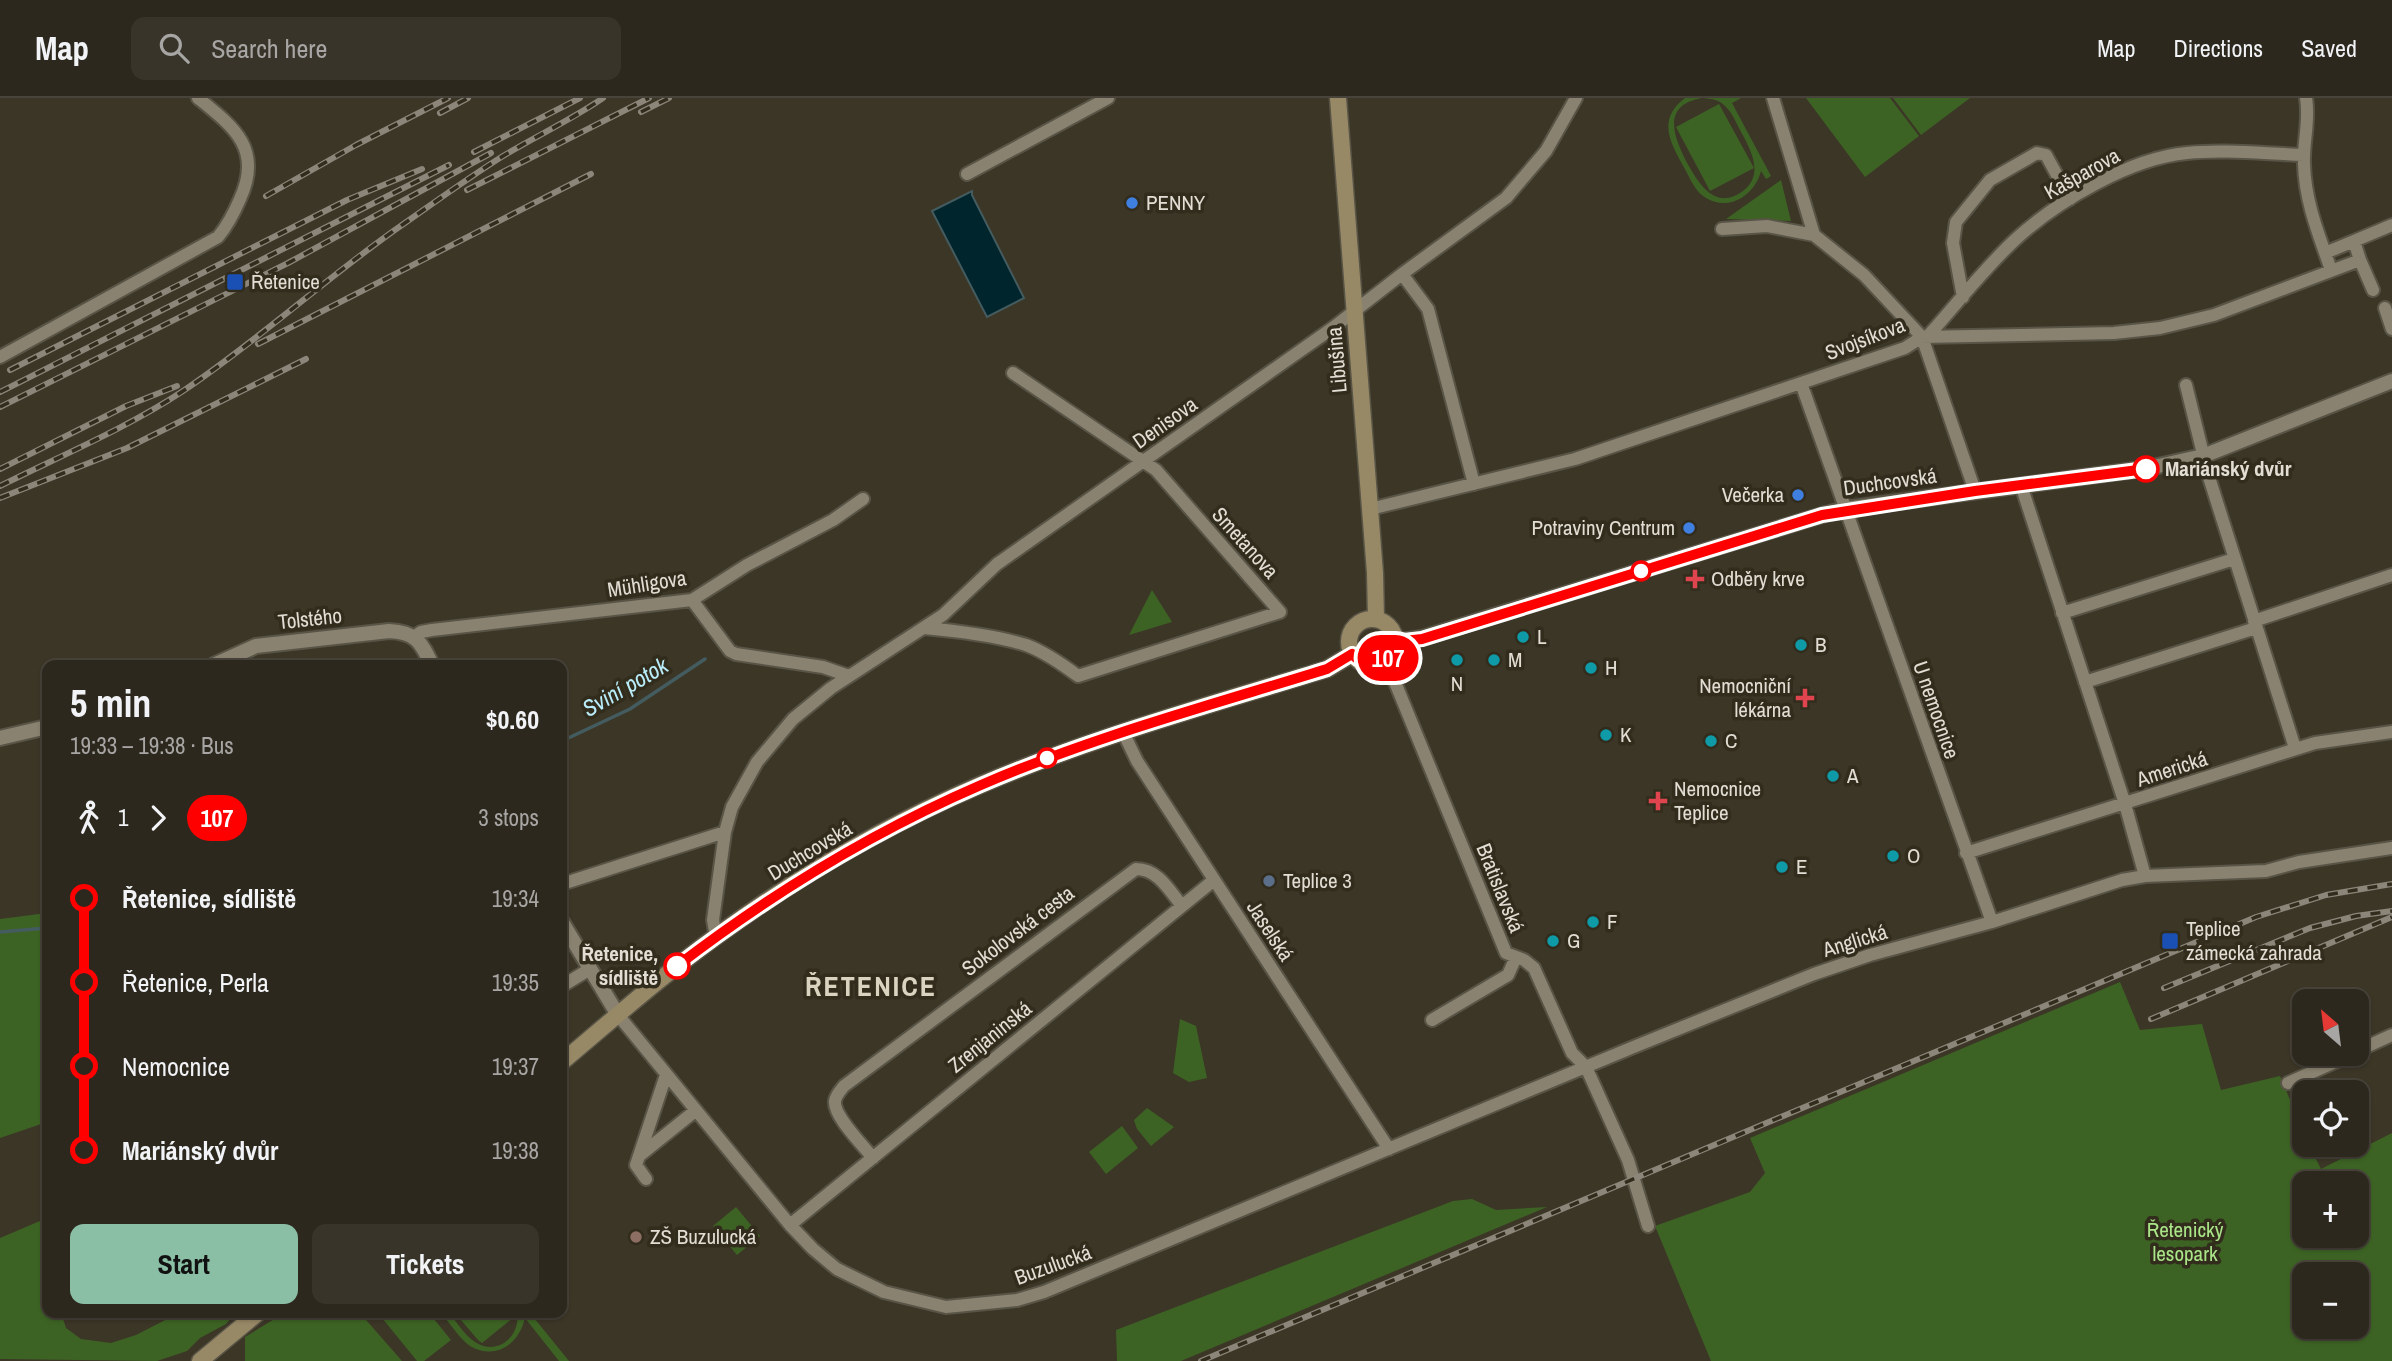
<!DOCTYPE html>
<html lang="en">
<head>
<meta charset="utf-8">
<style>
	:root { --surface:#2d281d; --page:#39342a; --text:#f1f3f6; --muted:#a7a6a4; --line:#48443b; --accent:#8abfa5 }
	body { margin:0; font-family:"Archivo Narrow",sans-serif; background:var(--page); color:var(--text); height:100vh; display:flex; flex-direction:column; font-size:26px; white-space:nowrap }
	* { box-sizing:border-box; margin:0 }
	p { font-size:23px; color:var(--muted) }
	.icon { flex:none; width:38px; height:38px; fill:none; stroke:currentColor; stroke-width:2; stroke-linecap:round; stroke-linejoin:round }
	.map { position:relative; flex:1; overflow:hidden }
	.details { position:absolute; left:42px; top:562px; width:525px; height:658px; display:flex; flex-direction:column; background:var(--surface); border-radius:14px; box-shadow:0 2px 5px #0004,0 0 0 2px var(--line) }
	.details>* { flex:none }
	.badge { padding:0 14px; border-radius:23px; font-size:24px; line-height:46px }
	.needle { width:46px; rotate:332deg }
	.controls { position:absolute; left:2292px; top:891px; display:grid; gap:14px }
	.controls a { display:grid; place-items:center; width:77px; height:77px; border-radius:14px; background:var(--surface); box-shadow:0 2px 5px #0004,0 0 0 2px var(--line); font-size:35px }
	.map>.badge { position:absolute; translate:-50% -50%; box-shadow:0 0 0 4px #fff }
	.legs { display:flex; align-items:center; gap:10px; height:77px; padding:0 28px; font-size:23px }
	.legs p { margin-inline-start:auto }
	.summary { display:flex; align-items:center; justify-content:space-between; height:119px; padding:0 28px }
	h1 { font-size:38px; font-weight:800; line-height:52px }
	.button { display:flex; gap:14px; margin-top:auto; padding:14px 28px }
	.button a { flex:1; height:80px; border-radius:14px; background:var(--accent); color:#111; font-size:28px; font-weight:800; line-height:80px; text-align:center }
	.button a+a { background:var(--page); color:var(--text) }
	ul { padding:0 28px; list-style:none }
	li { display:flex; align-items:center; gap:24px; height:84px; font-size:26px }
	li i { display:grid; place-items:center; width:10px; height:100%; margin:0 9px; background:currentColor }
	li i::after { content:''; width:18px; height:18px; margin:-9px; border:5px solid; border-radius:50%; background:var(--surface) }
	li p { margin-inline-start:auto }
	li:first-child i { background:linear-gradient(#0000 50%,currentColor 0) }
	li:last-child i { background:linear-gradient(currentColor 50%,#0000 0) }
	header { display:flex; align-items:center; gap:42px; box-sizing:border-box; height:98px; padding:0 35px; background:var(--surface); border-bottom:2px solid var(--line) }
	header strong { font-size:33px }
	nav { display:flex; gap:38px; margin-inline-start:auto; font-size:24px }
	.search { width:490px; height:63px; background:var(--page); display:flex; align-items:center; gap:18px; box-sizing:border-box; padding:0 24px; border-radius:14px; color:var(--muted); font-size:26px }
	.map>svg:first-child { display:block }
</style>
</head>
<body>
<header>
<strong>Map</strong>
<div class="search"><svg class="icon" aria-label="search" viewBox="0 0 24 24"><circle cx="10" cy="10" r="6"/><path d="M15 15l6 6"/></svg>Search here</div>
<nav><a>Map</a><a>Directions</a><a>Saved</a></nav>
</header>
<div class="map">
<svg width="2392" height="1263" viewBox="0 0 2392 1263">
	<rect width="100%" height="100%" fill="#3c3627"/>
	<path fill="#3d6324" fill-rule="evenodd" d="M1685 0H1702C1662 7 1673 37 1686 63 1698 84 1714 114 1743 93 1766 75 1749 49 1739 30 1735 22 1731 13 1724 7 1719 2 1712 1 1704 0H1741L1732 5 1771 78 1766 81 1761 73C1755 97 1729 114 1706 100 1696 94 1691 83 1686 73 1672 47 1655 23 1685 0Z
		M1806 0H1890L1919 38 1865 79Z
		M1893 0H1970L1921 37Z
		M1719 6 1754 70 1710 93 1676 29Z
		M1781 82 1791 123 1726 121Z
		M1152 492 1172 524 1129 537Z
		M47 815V1024L0 1040V821Z
		M2120 884 2140 932 2202 926 2221 992 2280 978 2305 1037V1046L2309 1047 2321 1071 2392 1035V1263H1711L1655 1128 1750 1094 1765 1075 1750 1040ZM2305 1085H2357V1138H2305ZM2305 1176H2357V1228H2305Z
		M1180 921 1196 928 1207 980 1189 984 1173 975Z
		M1147 1010 1174 1029 1151 1048 1137 1031 1134 1022Z
		M1122 1028 1138 1050 1106 1076 1089 1054Z
		M1472 1101 1496 1112 1547 1109 1181 1263H1117L1116 1232 1453 1103Z
		M736 1109 760 1138 737 1157 713 1128Z
		M47 1120V1214L61 1215 66 1230 81 1241 111 1245 136 1237 179 1215H235L226 1226 200 1240 187 1253 157 1263 0 1261V1140Z
		M360 1215 402 1263H245V1239L284 1215Z
		M378 1215H429L451 1242 424 1263H417Z
		M441 1215H449C457 1224 464 1237 475 1244 497 1259 521 1238 517 1215H530L569 1263H559L525 1220C519 1246 496 1263 470 1248 459 1240 450 1225 441 1215Z
		M455 1215H514V1219L482 1245 478 1242Z"/>
	<path fill="#01252d" stroke="#445c5f" stroke-width="2" d="M972 93V97L1024 200 987 219 932 113Z"/>
	<g fill="none" stroke-linecap="round" stroke-linejoin="round">
		<path stroke="#445c5f" stroke-width="3.5" d="M562 643 630 611 705 561
			M0 834 47 830"/>
		<g stroke="#585446" stroke-width="16">
			<path id="minor" d="M1773 0 1814 137
				M2306 0C2310 23 2303 43 2304 66 2305 104 2319 137 2331 172
				M967 76 1108 0
				M1722 131 1767 128 1814 137 1864 177 1922 239 1975 393
				M2325 155 2354 143
				M2360 162 2373 192
				M1402 176 1428 211 1474 386
				M1963 199 1953 145 1956 124 1990 82 2037 55 2046 57 2070 101
				M2385 210 2392 231
				M1927 239C1957 206 1985 169 2017 140 2059 102 2131 60 2187 55 2225 51 2266 56 2304 57
				M0 259 218 139C228 127 234 115 240 101 263 51 234 29 198 0
				M1801 285 1992 824
				M2186 287 2208 376 2295 650
				M2021 387 2125 706 2145 778
				M1370 411 1575 361 1905 250 1922 239 2114 235 2160 230 2214 217 2360 162 2354 143 2392 127
				M692 502 730 553 736 556 823 569 849 578
				M2062 515 2234 461
				M2254 523 2392 477
				M924 530C958 533 994 537 1026 547 1045 554 1062 566 1078 578L1280 514 1156 372 1013 275
				M414 539 421 534 432 532 692 502 747 467 833 422 863 401
				M1385 563 1397 589 1506 855 1524 862 1534 870 1572 955 1586 969 1628 1062 1648 1128
				M2085 584 2256 530
				M1123 634 1137 663 1389 1051
				M1966 755 2315 645 2392 634
				M562 786 725 734
				M716 839 713 822 725 734 732 709 757 664 793 621 831 590 943 517 997 466 1334 229 1402 176 1506 100 1546 53 1576 0
				M562 888 590 871
				M618 917 790 1127 813 1151 837 1171 884 1194 946 1209 1017 1202 1044 1194 1636 948 1814 876 1870 857 1992 824 2122 782 2145 778 2266 773 2299 764 2392 750
				M1432 922 1508 877 1516 859
				M2357 953 2392 937
				M2288 985 2353 956
				M639 1058 695 1013
				M873 1060C863 1047 833 1018 835 1003 836 997 840 993 844 988L1136 771C1158 771 1169 792 1182 808
				M646 1081 636 1067 666 977
				M790 1127 1214 782"/>
		</g>
		<g stroke="#585446" stroke-width="18">
			<path id="tertiary" d="M1395 544 1422 540 1822 417 1846 411 2149 370 2203 358 2392 283
				M214 567 256 548 389 533C416 534 421 544 432 567
				M0 640 47 629
				M562 824 618 917"/>
		</g>
		<g stroke="#585446" stroke-width="19">
			<path id="secondary" d="M1338 0 1375 475 1376 521
				M1349 544a23 23 0 1 1 46 0a23 23 0 1 1-46 0Z
				M562 964C613 921 664 876 718 837 789 785 866 739 946 702 1068 646 1199 610 1327 571L1352 556
				M200 1263 259 1214"/>
		</g>
		<use href="#minor" stroke="#898270" stroke-width="12"/>
		<use href="#tertiary" stroke="#898270" stroke-width="14"/>
		<use href="#secondary" stroke="#978866" stroke-width="16"/>
		<g stroke="#8b8679" stroke-width="6">
			<path id="rail" d="M641 14 669 0
				M440 15 468 0
				M474 54 580 0
				M467 92 649 0
				M266 98 356 47 448 0
				M258 246 591 76
				M10 272 347 102 422 71
				M0 294 449 67
				M0 309 288 165 491 55
				M0 371 126 308 177 288
				M0 388C60 358 127 330 183 293 259 242 327 179 402 127 435 104 468 80 503 58 536 38 571 22 603 0
				M0 400 127 350 306 261
				M2164 890 2310 830 2356 818 2392 813
				M2151 921 2392 819
				M1201 1263 2256 819 2326 797 2392 786"/>
		</g>
		<use href="#rail" stroke="#322c1d" stroke-width="3.5" stroke-dasharray="10" stroke-linecap="butt"/>
	</g>
	<g fill="none" stroke-linecap="round" stroke-linejoin="round">
		<g stroke="#fff" stroke-width="16">
			<path id="line-1" d="M677 868C771 796 872 734 981 687 1092 639 1211 607 1327 571L1352 556C1368 574 1392 567 1395 544L1422 541 1822 417 1975 393 2146 371"/>
		</g>
		<use href="#line-1" stroke="#f00" stroke-width="10"/>
	</g>
	<g fill="#3f7fe0" stroke="#322c1d" stroke-width="2.5">
		<circle cx="1132" cy="105" r="7"/>
		<circle cx="1798" cy="397" r="7"/>
		<circle cx="1689" cy="430" r="7"/>
	</g>
	<g fill="#1a4fb4" stroke="#322c1d" stroke-width="2.5">
		<rect x="226" y="175" width="18" height="18" rx="3.5"/>
		<rect x="2161" y="834" width="18" height="18" rx="3.5"/>
	</g>
	<g fill="#fff" stroke="#f00" stroke-width="3.5">
		<circle cx="2146" cy="371" r="12"/>
		<circle cx="1641" cy="473" r="9"/>
		<circle cx="1047" cy="660" r="9"/>
		<circle cx="677" cy="868" r="12"/>
	</g>
	<g fill="#e0444e" stroke="#322c1d" stroke-width="2.5">
		<path d="M1691.5 470.5h7v7h7v7h-7v7h-7v-7h-7v-7h7z"/>
		<path d="M1801.5 589.5h7v7h7v7h-7v7h-7v-7h-7v-7h7z"/>
		<path d="M1654.5 692.5h7v7h7v7h-7v7h-7v-7h-7v-7h7z"/>
	</g>
	<g fill="#0f9aa8" stroke="#322c1d" stroke-width="2.5">
		<circle cx="1523" cy="539" r="7"/>
		<circle cx="1801" cy="547" r="7"/>
		<circle cx="1457" cy="562" r="7"/>
		<circle cx="1494" cy="562" r="7"/>
		<circle cx="1591" cy="570" r="7"/>
		<circle cx="1606" cy="637" r="7"/>
		<circle cx="1711" cy="643" r="7"/>
		<circle cx="1833" cy="678" r="7"/>
		<circle cx="1893" cy="758" r="7"/>
		<circle cx="1782" cy="769" r="7"/>
		<circle cx="1593" cy="824" r="7"/>
		<circle cx="1553" cy="843" r="7"/>
	</g>
	<circle fill="#5c6f8a" stroke="#322c1d" stroke-width="2.5" cx="1269" cy="783" r="7"/>
	<circle fill="#8d6e63" stroke="#322c1d" stroke-width="2.5" cx="636" cy="1139" r="7"/>
	<g text-anchor="middle" stroke-width="7" stroke-linejoin="round" paint-order="stroke">
		<g font-size="21" fill="#e2ded4" stroke="#322c1d">
			<text transform="translate(2082 76) rotate(-29)" y="7">Kašparova</text>
			<text transform="translate(1865 241) rotate(-21)" y="7">Svojsíkova</text>
			<text transform="translate(1337 262) rotate(-95)" y="7">Libušina</text>
			<text transform="translate(1165 325) rotate(-35)" y="7">Denisova</text>
			<text transform="translate(1890 384) rotate(-8)" y="7">Duchcovská</text>
			<text transform="translate(1245 445) rotate(48)" y="7">Smetanova</text>
			<text transform="translate(647 486) rotate(-9)" y="7">Mühligova</text>
			<text transform="translate(310 521) rotate(-6)" y="7">Tolstého</text>
			<text transform="translate(1936 612) rotate(71)" y="7">U nemocnice</text>
			<text transform="translate(2172 671) rotate(-18)" y="7">Americká</text>
			<text transform="translate(810 753) rotate(-31)" y="7">Duchcovská</text>
			<text transform="translate(1500 790) rotate(68)" y="7">Bratislavská</text>
			<text transform="translate(1018 833) rotate(-37)" y="7">Sokolovská cesta</text>
			<text transform="translate(1270 833) rotate(57)" y="7">Jaselská</text>
			<text transform="translate(1855 843) rotate(-17)" y="7">Anglická</text>
			<text transform="translate(990 939) rotate(-39)" y="7">Zrenjaninská</text>
			<text transform="translate(1053 1167) rotate(-20)" y="7">Buzulucká</text>
		</g>
		<g font-size="21" fill="#e2ded4" stroke="#322c1d" text-anchor="start">
			<text x="1146" y="112">PENNY</text>
			<text x="251" y="191">Řetenice</text>
			<text x="1784" y="404" text-anchor="end">Večerka</text>
			<text x="1675" y="437" text-anchor="end">Potraviny Centrum</text>
			<text x="1711" y="488">Odběry krve</text>
			<text x="1537" y="546">L</text>
			<text x="1815" y="554">B</text>
			<text x="1508" y="569">M</text>
			<text x="1605" y="577">H</text>
			<text x="1457" y="593" text-anchor="middle">N</text>
			<text x="1791" y="595" text-anchor="end">Nemocniční<tspan x="1791" dy="24">lékárna</tspan></text>
			<text x="1620" y="644">K</text>
			<text x="1725" y="650">C</text>
			<text x="1847" y="685">A</text>
			<text x="1674" y="698">Nemocnice<tspan x="1674" dy="24">Teplice</tspan></text>
			<text x="1907" y="765">O</text>
			<text x="1796" y="776">E</text>
			<text x="1283" y="790">Teplice 3</text>
			<text x="1607" y="831">F</text>
			<text x="2186" y="838">Teplice<tspan x="2186" dy="24">zámecká zahrada</tspan></text>
			<text x="1567" y="850">G</text>
			<text x="650" y="1146">ZŠ Buzulucká</text>
		</g>
		<g font-size="21" font-weight="bold" fill="#e2ded4" stroke="#322c1d" text-anchor="start">
			<text x="2165" y="378">Mariánský dvůr</text>
			<text x="658" y="863" text-anchor="end">Řetenice,<tspan x="658" dy="24">sídliště</tspan></text>
		</g>
		<g font-size="21" fill="#aae588" stroke="#322c1d">
			<text x="2185" y="1139">Řetenický<tspan x="2185" dy="24">lesopark</tspan></text>
		</g>
		<g font-size="23" font-style="italic" fill="#baedfa" stroke="#322c1d">
			<text transform="translate(625 589) rotate(-30)" y="8">Sviní potok</text>
		</g>
		<g font-size="28" font-weight="bold" letter-spacing="2" fill="#dad3c0" stroke="#322c1d">
			<text x="871" y="898">ŘETENICE</text>
		</g>
	</g>
</svg>
<div class="controls">
<a><svg class="needle" viewBox="-14 -14 28 28"><path d="M0-13l5 13h-10z" fill="#e53935"/><path d="M0 13l5-13h-10z" fill="#a7a6a4"/></svg></a>
<a><svg class="icon" aria-label="locate" viewBox="0 0 24 24"><circle cx="12" cy="12" r="6"/><path d="M12 2v4M12 18v4M2 12h4M18 12h4"/></svg></a>
<a>+</a>
<a>−</a>
</div>
<b class="badge" style="left:1388px;top:560px;background:#f00;color:#fff">107</b>
<section class="details">
<div class="summary"><div><h1>5 min</h1><p>19:33 – 19:38 · Bus</p></div><b>$0.60</b></div>
<div class="legs"><svg class="icon" aria-label="walk" viewBox="0 0 24 24"><circle cx="13" cy="4" r="2"/><path d="M13 8l-2 6 4 7M11 14l-3 7M7 12l3-4h3l4 4"/></svg>1<svg class="icon" aria-label="forward" viewBox="0 0 24 24"><path d="M9 5l7 7-7 7"/></svg><b class="badge" style="background:#f00;color:#fff">107</b><p>3 stops</p></div>
<ul>
<li><i style="color:#f00"></i><b>Řetenice, sídliště</b><p>19:34</p></li>
<li><i style="color:#f00"></i><span>Řetenice, Perla</span><p>19:35</p></li>
<li><i style="color:#f00"></i><span>Nemocnice</span><p>19:37</p></li>
<li><i style="color:#f00"></i><b>Mariánský dvůr</b><p>19:38</p></li>
</ul>
<div class="button"><a>Start</a><a>Tickets</a></div>
</section>
</div>
</body>
</html>
